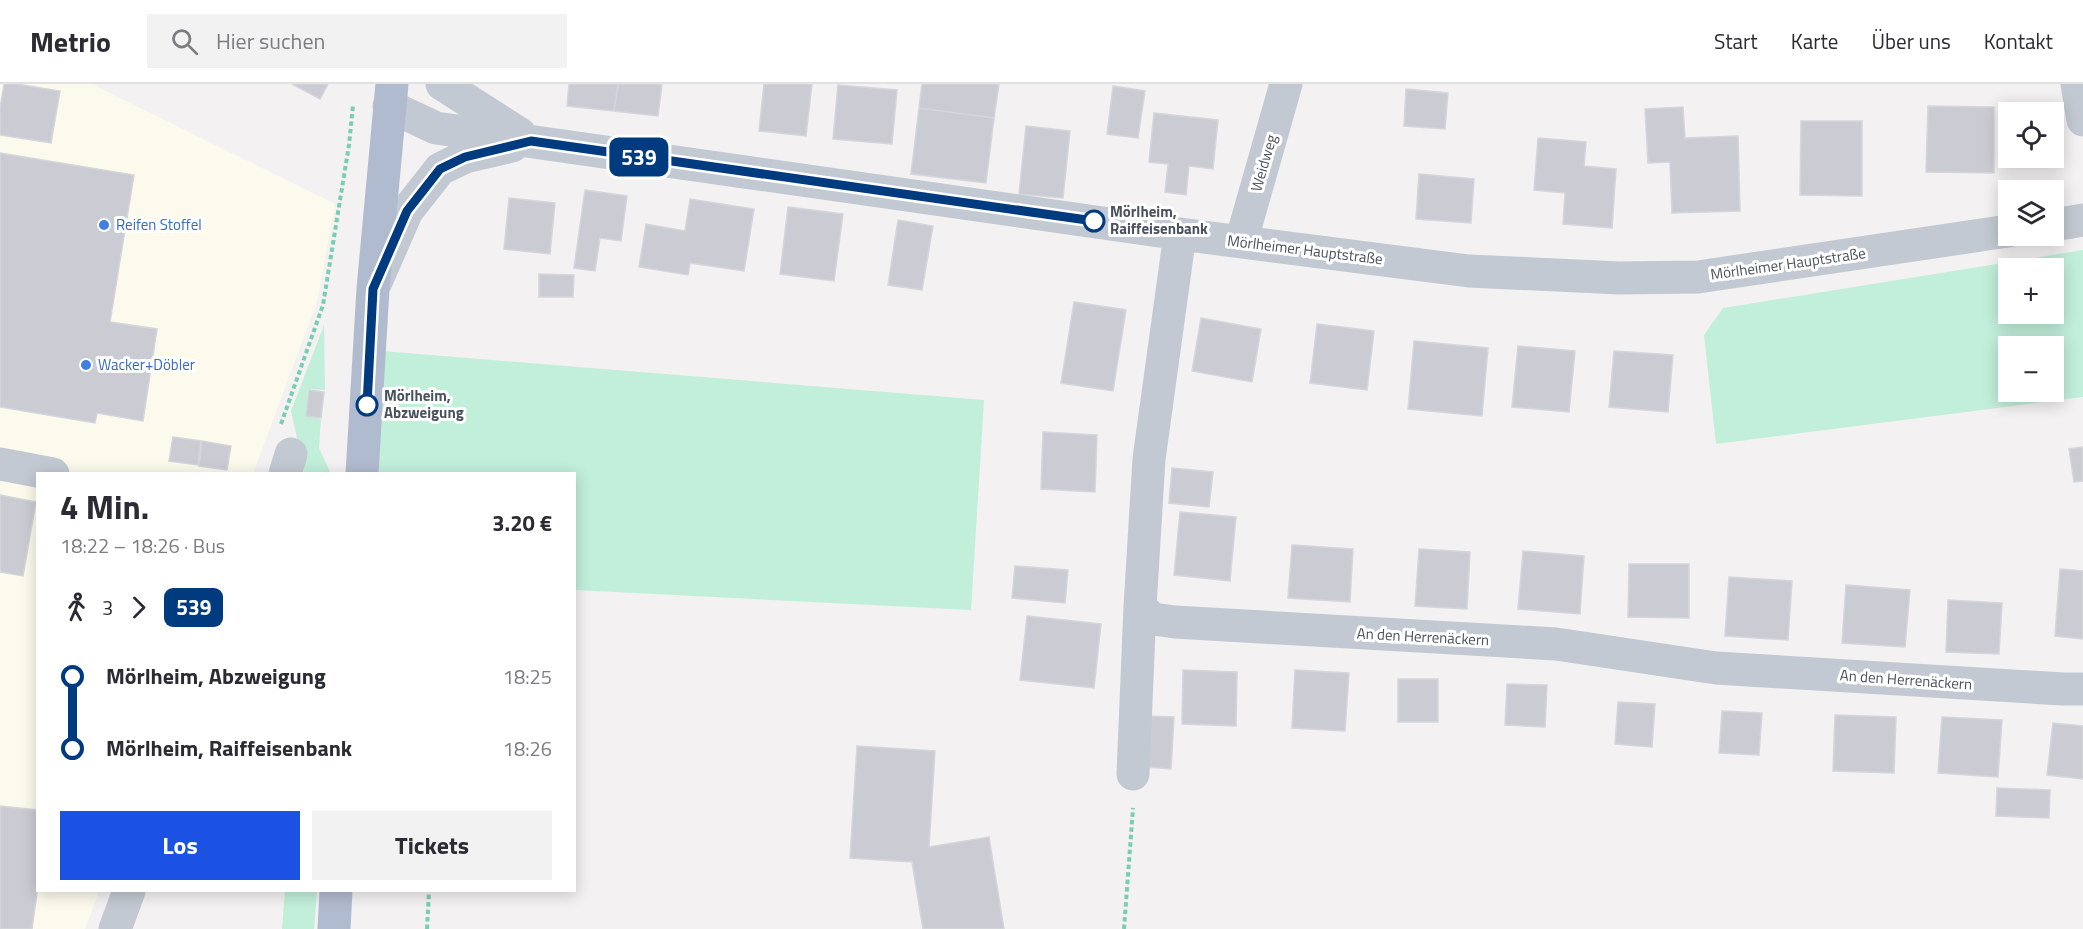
<!DOCTYPE html>
<html lang="de">
<head>
<meta charset="utf-8">
<style>
	:root { --surface:#fff; --page:#f2f2f3; --text:#2b2b33; --muted:#7c7c81; --line:#e1e1e2; --accent:#1b52e4 }
	body { margin:0; font-family:"Titillium Web",sans-serif; background:var(--page); color:var(--text); height:100vh; display:flex; flex-direction:column; font-size:22px; white-space:nowrap }
	* { box-sizing:border-box; margin:0 }
	p { font-size:20px; color:var(--muted) }
	.icon { flex:none; width:33px; height:33px; fill:none; stroke:currentColor; stroke-width:2; stroke-linecap:round; stroke-linejoin:round }
	.map { position:relative; flex:1; overflow:hidden }
	.sheet { position:absolute; left:36px; top:388px; width:540px; height:420px; display:flex; flex-direction:column; background:var(--surface); border-radius:0px; box-shadow:0 3px 15px #0003 }
	.sheet>* { flex:none }
	.badge { padding:0 12px; border-radius:9px; font-size:21px; line-height:39px }
	.tools { position:absolute; left:1998px; top:18px; display:grid; gap:12px }
	.tools a { display:grid; place-items:center; width:66px; height:66px; border-radius:0px; background:var(--surface); box-shadow:0 3px 15px #0003; font-size:30px }
	.map>.badge { position:absolute; translate:-50% -50%; box-shadow:0 0 0 3px #fff }
	.legs { display:flex; align-items:center; gap:9px; height:66px; padding:0 24px; font-size:20px }
	.legs p { margin-inline-start:auto }
	.headline { display:flex; align-items:center; justify-content:space-between; height:102px; padding:0 24px }
	h1 { font-size:33px; font-weight:700; line-height:45px }
	.action { display:flex; gap:12px; margin-top:auto; padding:12px 24px }
	.action a { flex:1; height:69px; border-radius:0px; background:var(--accent); color:#fff; font-size:24px; font-weight:700; line-height:69px; text-align:center }
	.action a+a { background:var(--page); color:var(--text) }
	ul { padding:0 24px; list-style:none }
	li { display:flex; align-items:center; gap:21px; height:72px; font-size:22px }
	li i { display:grid; place-items:center; width:9px; height:100%; margin:0 8px; background:currentColor }
	li i::after { content:''; width:15px; height:15px; margin:-8px; border:4px solid; border-radius:50%; background:var(--surface) }
	li p { margin-inline-start:auto }
	li:first-child i { background:linear-gradient(#0000 50%,currentColor 0) }
	li:last-child i { background:linear-gradient(currentColor 50%,#0000 0) }
	header { display:flex; align-items:center; gap:36px; box-sizing:border-box; height:84px; padding:0 30px; background:var(--surface); border-bottom:2px solid var(--line) }
	header strong { font-size:28px }
	nav { display:flex; gap:33px; margin-inline-start:auto; font-size:21px }
	.search { width:420px; height:54px; background:var(--page); display:flex; align-items:center; gap:15px; box-sizing:border-box; padding:0 21px; border-radius:0px; color:var(--muted); font-size:22px }
	.map>svg:first-child { display:block }
</style>
</head>
<body>
<header>
<strong>Metrio</strong>
<div class="search"><svg class="icon" aria-label="search" viewBox="0 0 24 24"><circle cx="10" cy="10" r="6"/><path d="M15 15l6 6"/></svg>Hier suchen</div>
<nav><a>Start</a><a>Karte</a><a>Über uns</a><a>Kontakt</a></nav>
</header>
<div class="map">
<svg width="2083" height="845" viewBox="0 0 2083 845">
	<rect width="100%" height="100%" fill="#f3f1f1"/>
	<path fill="#fcfaec" d="M0 0H92L335 120 317 218 253 390H38V807H99L85 845H0Z"/>
	<path fill="#c1efda" fill-rule="evenodd" d="M2083 166V313L1716 360 1704 251 1723 224ZM2054 184V230H2008V184ZM2008 262H2054V308H2008Z
		M324 241 325 306 308 305 306 332 321 335 319 364 331 390H303L304 385 291 327Z
		M370 266 984 316 971 526 575 506 574 390H361Z
		M285 807H317L314 845H282Z"/>
	<path fill="#cbccd3" stroke="#d5d6dc" stroke-width="1.5" d="M4 0H17L60 7 51 59 0 51V24Z
		M292 0H328L320 15Z
		M569 0H618L614 27 567 22Z
		M618 0H662L658 32 614 27Z
		M764 0H812L806 52 759 47Z
		M922 0H999L994 34 919 24Z
		M838 1 897 6 892 60 833 55Z
		M1113 2 1145 7 1138 54 1107 50Z
		M1406 5 1448 9 1445 45 1404 42Z
		M1928 22 1994 23V89L1926 88Z
		M1683 23 1685 54 1738 52 1740 127 1672 129 1670 78 1648 79 1645 25Z
		M919 24 994 34 986 99 911 90Z
		M1154 29 1218 36 1213 85 1189 82 1186 111 1165 108 1168 80 1149 78Z
		M1801 37H1862V112L1800 111Z
		M1026 42 1070 47 1063 114 1019 110Z
		M1538 54 1586 58 1584 82 1616 85 1612 144 1563 140 1565 109 1534 106Z
		M0 69 134 91 110 238 157 245 143 337 97 329 95 339 0 323Z
		M1419 90 1474 95 1471 139 1416 135Z
		M585 106 627 112 621 157 600 154 595 187 574 184Z
		M509 114 555 119 550 170 504 165Z
		M690 115 754 125 744 187 690 179 688 191 639 183 646 140 685 147Z
		M788 123 843 130 834 197 780 190Z
		M898 136 933 142 922 206 888 201Z
		M539 190 574 191 573 213H539Z
		M1074 218 1126 226 1113 307 1061 299Z
		M1201 234 1261 245 1252 298 1192 287Z
		M1317 240 1374 247 1367 306 1310 299Z
		M1414 257 1488 264 1482 332 1408 325Z
		M1518 262 1575 267 1569 328 1512 323Z
		M1614 267 1673 271 1668 328 1609 323Z
		M309 306 324 308 321 334 306 332Z
		M1043 348 1097 351 1095 408 1041 405Z
		M173 353 201 357 198 381 169 377Z
		M202 357 231 362 227 386 199 382Z
		M2083 363V397L2074 398 2069 365Z
		M1172 384 1213 388 1209 423 1169 419Z
		M0 411 36 418 23 492 0 488Z
		M1180 428 1236 433 1230 497 1174 491Z
		M1292 461 1353 465 1350 518 1288 514Z
		M1419 465 1470 468 1467 525 1415 522Z
		M1523 467 1584 472 1580 530 1518 525Z
		M1629 480H1689V534L1628 533Z
		M1015 482 1068 486 1065 519 1012 514Z
		M2060 485 2083 487V555L2055 552Z
		M1729 493 1792 497 1788 556 1725 552Z
		M1846 501 1910 506 1905 563 1842 559Z
		M1948 516 2002 519 1999 570 1946 568Z
		M1027 532 1101 540 1094 604 1020 596Z
		M1183 586 1237 588 1236 642 1182 640Z
		M1295 586 1349 589 1345 647 1292 644Z
		M1398 595H1438V638H1398Z
		M1507 600 1547 601 1545 643 1505 641Z
		M1618 618 1655 620 1652 663 1615 660Z
		M1722 627 1762 629 1759 671 1719 669Z
		M1835 631 1896 633 1894 689 1833 687Z
		M1149 632 1174 633 1171 685 1146 683Z
		M1942 633 2002 636 1998 693 1938 689Z
		M2053 639 2083 642V695L2047 691Z
		M857 662 935 667 929 763 989 753 1004 845H923L912 778 850 774Z
		M1997 704 2050 706 2049 734 1996 732Z
		M0 722 38 726V802L32 845H0Z"/>
	<g fill="none" stroke-linecap="round" stroke-linejoin="round">
		<path stroke="#79ceb2" stroke-width="4" stroke-dasharray="4.5 3" stroke-linecap="butt" d="M281 340 323 221 349 61 353 21
			M427 845 429 807
			M1124 845 1133 724"/>
		<path stroke="#c2c9d2" stroke-width="33" d="M442 0 520 50
			M2077 0 2083 36
			M389 22 436 44 1180 150 1469 187 1620 194 1698 193 2008 147
			M2054 141 2083 136
			M1180 150 1149 375 1140 523 1153 535 1175 538 1556 560 1716 584 2063 605H2083
			M1241 158 1286 0
			M376 198 407 127 440 85 465 73 512 62
			M0 380 53 390
			M285 390 291 370
			M1133 690 1140 523
			M115 845 129 807"/>
		<path stroke="#b1bbcf" stroke-width="33" d="M362 390 373 205 392 0
			M334 845 336 807"/>
	</g>
	<g fill="none" stroke-linecap="round" stroke-linejoin="round">
		<g stroke="#fff" stroke-width="14">
			<path id="line-1" d="M367 321 373 205 407 127 440 85 465 73 531 57 1094 137"/>
		</g>
		<use href="#line-1" stroke="#003b80" stroke-width="9"/>
	</g>
	<g fill="#fff" stroke="#003b80" stroke-width="3">
		<circle cx="1094" cy="137" r="10"/>
		<circle cx="367" cy="321" r="10"/>
	</g>
	<g fill="#3f7fe0" stroke="#fff" stroke-width="2">
		<circle cx="104" cy="141" r="6"/>
		<circle cx="86" cy="281" r="6"/>
	</g>
	<g text-anchor="middle" stroke-width="6" stroke-linejoin="round" paint-order="stroke">
		<g font-size="15" fill="#49515e" stroke="#fff">
			<text transform="translate(1264 79) rotate(-74)" y="5">Weidweg</text>
			<text transform="translate(1305 166) rotate(7)" y="5">Mörlheimer Hauptstraße</text>
			<text transform="translate(1788 180) rotate(-8)" y="5">Mörlheimer Hauptstraße</text>
			<text transform="translate(1423 553) rotate(3)" y="5">An den Herrenäckern</text>
			<text transform="translate(1906 596) rotate(4)" y="5">An den Herrenäckern</text>
		</g>
		<g font-size="15" font-weight="bold" fill="#49515e" stroke="#fff" text-anchor="start">
			<text x="1110" y="133">Mörlheim,<tspan x="1110" dy="17">Raiffeisenbank</tspan></text>
			<text x="384" y="317">Mörlheim,<tspan x="384" dy="17">Abzweigung</tspan></text>
		</g>
		<g font-size="15" fill="#366cbe" stroke="#fff" text-anchor="start">
			<text x="116" y="146">Reifen Stoffel</text>
			<text x="98" y="286">Wacker+Döbler</text>
		</g>
	</g>
</svg>
<div class="tools">
<a><svg class="icon" aria-label="locate" viewBox="0 0 24 24"><circle cx="12" cy="12" r="6"/><path d="M12 2v4M12 18v4M2 12h4M18 12h4"/></svg></a>
<a><svg class="icon" aria-label="layers" viewBox="0 0 24 24"><path d="M12 4l9 5-9 5-9-5zM3 14l9 5 9-5"/></svg></a>
<a>+</a>
<a>−</a>
</div>
<b class="badge" style="left:639px;top:73px;background:#003b80;color:#fff">539</b>
<section class="sheet">
<div class="headline"><div><h1>4 Min.</h1><p>18:22 – 18:26 · Bus</p></div><b>3.20 €</b></div>
<div class="legs"><svg class="icon" aria-label="walk" viewBox="0 0 24 24"><circle cx="13" cy="4" r="2"/><path d="M13 8l-2 6 4 7M11 14l-3 7M7 12l3-4h3l4 4"/></svg>3<svg class="icon" aria-label="forward" viewBox="0 0 24 24"><path d="M9 5l7 7-7 7"/></svg><b class="badge" style="background:#003b80;color:#fff">539</b></div>
<ul>
<li><i style="color:#003b80"></i><b>Mörlheim, Abzweigung</b><p>18:25</p></li>
<li><i style="color:#003b80"></i><b>Mörlheim, Raiffeisenbank</b><p>18:26</p></li>
</ul>
<div class="action"><a>Los</a><a>Tickets</a></div>
</section>
</div>
</body>
</html>
